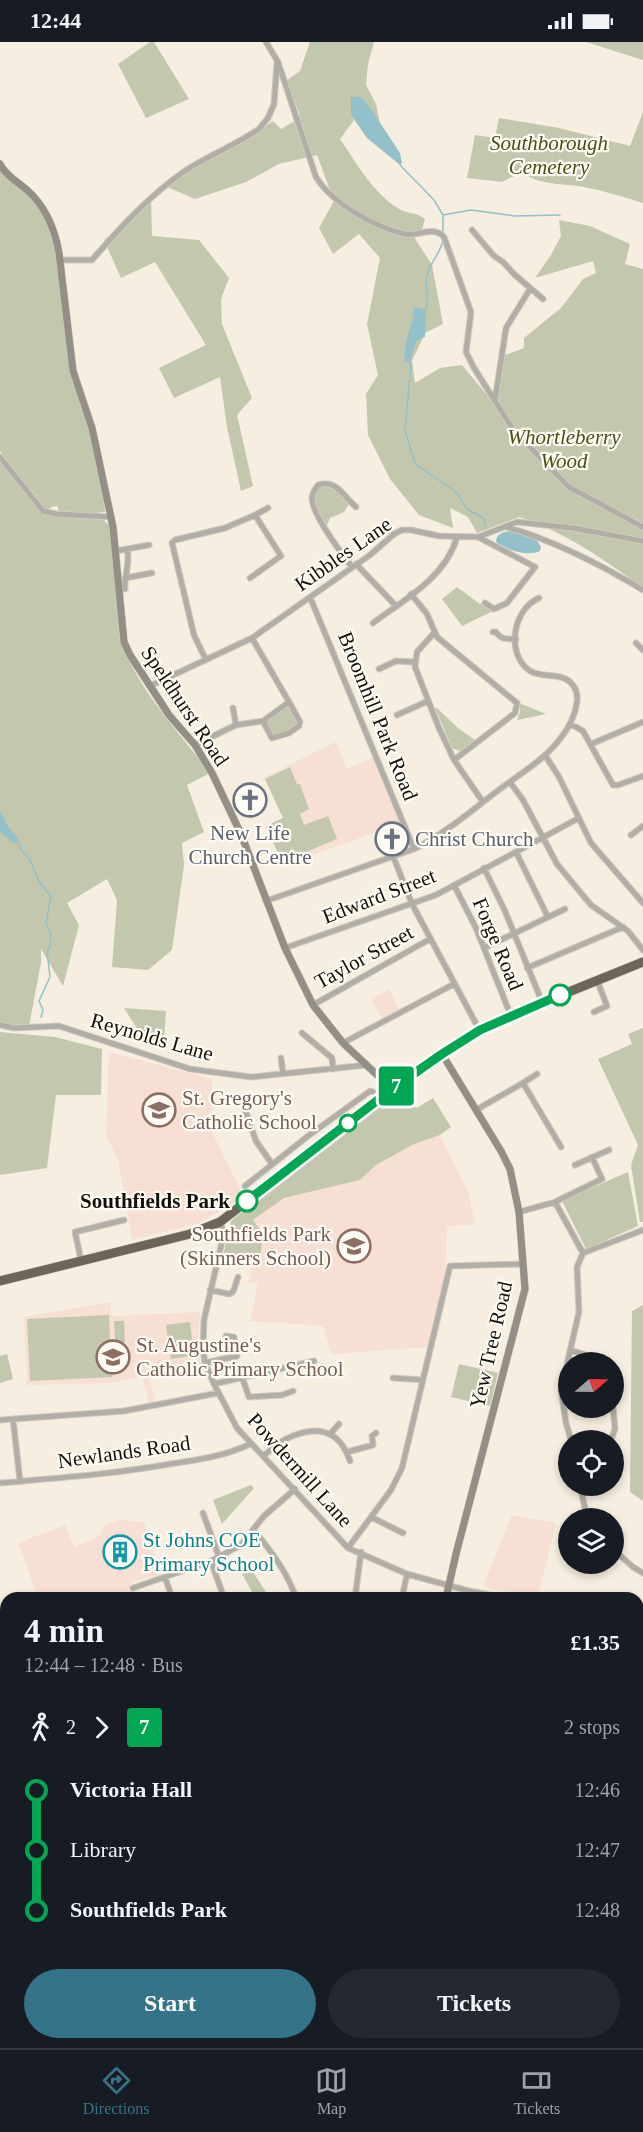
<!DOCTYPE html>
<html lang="en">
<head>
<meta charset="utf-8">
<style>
	:root { --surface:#171b24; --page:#242831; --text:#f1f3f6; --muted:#9ea1a6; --line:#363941; --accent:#357389 }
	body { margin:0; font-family:Georgia,serif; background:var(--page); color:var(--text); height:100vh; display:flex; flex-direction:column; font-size:22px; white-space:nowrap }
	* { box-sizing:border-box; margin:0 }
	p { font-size:20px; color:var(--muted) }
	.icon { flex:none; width:33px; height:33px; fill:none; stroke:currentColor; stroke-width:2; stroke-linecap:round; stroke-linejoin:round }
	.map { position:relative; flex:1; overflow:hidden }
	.panel { position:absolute; left:0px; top:1550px; width:644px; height:458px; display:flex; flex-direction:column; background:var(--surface); border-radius:18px 18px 0 0; box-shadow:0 3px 9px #0003 }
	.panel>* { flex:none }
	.badge { padding:0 12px; border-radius:4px; font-size:21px; line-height:39px }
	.needle { width:39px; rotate:70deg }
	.fabs { position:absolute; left:558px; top:1310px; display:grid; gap:12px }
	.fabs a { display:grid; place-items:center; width:66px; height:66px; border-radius:50%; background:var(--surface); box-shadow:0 3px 9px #0003; font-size:30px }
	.map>.badge { position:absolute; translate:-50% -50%; box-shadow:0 0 0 3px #fff }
	.legs { display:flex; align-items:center; gap:9px; height:66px; padding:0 24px; font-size:20px }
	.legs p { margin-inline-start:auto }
	.overview { display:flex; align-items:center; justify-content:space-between; height:102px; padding:0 24px }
	h1 { font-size:33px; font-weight:700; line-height:45px }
	.cta { display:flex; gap:12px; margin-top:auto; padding:12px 24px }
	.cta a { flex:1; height:69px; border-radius:36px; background:var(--accent); color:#fff; font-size:24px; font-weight:700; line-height:69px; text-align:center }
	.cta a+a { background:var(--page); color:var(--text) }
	ul { padding:0 24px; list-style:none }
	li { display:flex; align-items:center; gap:21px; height:60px; font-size:22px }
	li i { display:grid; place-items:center; width:9px; height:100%; margin:0 8px; background:currentColor }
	li i::after { content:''; width:15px; height:15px; margin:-8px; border:4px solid; border-radius:50%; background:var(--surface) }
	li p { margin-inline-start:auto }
	li:first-child i { background:linear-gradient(#0000 50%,currentColor 0) }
	li:last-child i { background:linear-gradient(currentColor 50%,#0000 0) }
	.status { display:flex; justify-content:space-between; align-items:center; height:42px; padding:0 30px; background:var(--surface); direction:ltr }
	.status svg { height:16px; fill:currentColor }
	.menu { display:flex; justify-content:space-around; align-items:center; height:84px; border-top:2px solid var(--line); background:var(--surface); font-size:16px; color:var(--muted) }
	.menu a { display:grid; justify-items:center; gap:3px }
	.menu .on { color:var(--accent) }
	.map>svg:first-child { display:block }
</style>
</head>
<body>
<div class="status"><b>12:44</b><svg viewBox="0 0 49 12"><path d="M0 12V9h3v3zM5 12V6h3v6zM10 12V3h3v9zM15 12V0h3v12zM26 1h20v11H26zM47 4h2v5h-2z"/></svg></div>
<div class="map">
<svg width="643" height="2006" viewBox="0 0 643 2006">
	<rect width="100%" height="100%" fill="#f6eee0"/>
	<path fill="#f7dfd4" d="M336 700 347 727 374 715 400 782 283 823 266 784 283 776 265 735Z
		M389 947 399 967 382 976 371 957Z
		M109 1010 212 1037V1090L244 1155 200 1181 132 1198 118 1117 106 1094Z
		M440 1093 469 1152 475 1183 447 1184 446 1225 428 1305 331 1312 323 1284 250 1279 258 1241 248 1240 254 1216H260L263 1192 253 1178 284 1156 360 1138 376 1123 414 1102Z
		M110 1260 112 1274 200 1270 198 1300 201 1322 149 1333 155 1360 149 1361 142 1334 113 1341 27 1343 24 1275Z
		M512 1473 556 1481 538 1555 483 1544Z
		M120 1478 144 1480 160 1533 131 1540 136 1555H106L104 1550 86 1555H38L18 1501 65 1483 74 1505 100 1494 104 1483Z"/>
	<path fill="#c3c7ad" d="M150 0H154L189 57 146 76 118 22Z
		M310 0H374L368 22 366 43 376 62 380 82 361 55H352L351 73 354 78 340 97C357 122 373 151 399 167 407 172 417 170 425 177L421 191 414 195 432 223 443 282 425 291 412 319 415 341 440 326 462 323 497 365 505 313 524 306V296L561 266 583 237 596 231 593 219 535 236 551 213 561 194 559 178 590 184 630 202 625 222 643 227V546C605 518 565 490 519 475L477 491 468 475 450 466 453 486 419 473 390 437 368 393 366 352 378 333 367 282 380 216 359 192 333 212 319 186 334 159 317 113 279 122 246 140 195 157 167 145 211 113 242 101 273 79 281 87 293 80 300 73 286 39 300 29Z
		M586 0H643V18Z
		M643 70V161C624 155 604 149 584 145 563 141 539 144 522 130L502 140 467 136 475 93 495 96 499 76 559 86 630 104Z
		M0 127C20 145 38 161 50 186 61 211 59 241 63 267 73 327 89 387 103 446L105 470 84 472 59 470 57 464 51 465 48 468 43 467 0 409Z
		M151 156 152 194 199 198 229 236 221 257 222 282 252 356 237 373 253 444 241 449 227 385 220 335 174 356 159 326 206 303 155 220 121 236 104 198Z
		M0 413 42 470 102 477 111 485 122 601C138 648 180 691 210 731L187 743 204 790 182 801 184 823 172 908 148 928 112 925 117 858 107 837 67 861 79 883 63 944 41 907V921L29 984 0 982Z
		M330 441 350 460 344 470 330 476 326 486C318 471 307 459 318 443Z
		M457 545 480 562 485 561 493 569 462 584 442 557Z
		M289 660 300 680 299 684 272 696 263 679Z
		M519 661 546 672 517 678 520 670Z
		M435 666H437L458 686 475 698 460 709 452 706Z
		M290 725 297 742H300L309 767 300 772 304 783 328 774 337 797 282 820 266 784 283 776 265 737Z
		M124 966 166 969 164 1000 143 996Z
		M643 986V1180H640L631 1123 638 1103 598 1017 632 1002 628 992Z
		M0 990 55 995 102 1007 101 1053H56L47 1126 0 1133Z
		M402 1047 413 1064 417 1066 433 1056 451 1085 440 1093 414 1102 376 1123 360 1138 284 1156 253 1178 263 1192 260 1216 223 1214 231 1179 302 1121Z
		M628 1130 638 1184 586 1207 562 1159Z
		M643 1263V1459L630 1450 632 1269Z
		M109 1273 112 1335 30 1339 27 1277Z
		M114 1279H124L125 1301H115Z
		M190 1280 194 1313 171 1317 166 1283Z
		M7 1312 13 1337 0 1341V1314Z
		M459 1322 498 1331 490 1364 451 1355Z
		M251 1443 254 1446 222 1482 213 1458Z
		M250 1525 269 1555H255L241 1530Z
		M0 1876 6 1877V2001H65L59 2006H0Z
		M356 2001H625L629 2004 628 2006H388Z"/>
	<path fill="#93c0c9" d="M351 55H361L369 64 400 111 402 121 400 123 367 96 351 73Z
		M414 266H421L426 269 425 295 417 298 410 319 405 321C402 301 413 285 414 266Z
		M510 489 537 498 541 505 540 509C527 515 507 508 496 500 496 492 503 490 510 489Z
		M0 770C5 775 4 778 7 783 11 790 17 792 19 801H13L0 790Z"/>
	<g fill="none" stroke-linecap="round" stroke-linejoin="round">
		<path stroke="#93c0c9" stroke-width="1.5" d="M400 123 434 158 443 173V193
			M443 173 471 168 515 174 560 173
			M425 268C431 261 424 254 428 248 420 230 440 215 443 198
			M408 318 411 323 405 388 415 422 452 447 459 453 466 466 483 476 486 484
			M19 801 21 808 29 816 38 837 51 855 46 881 51 892 50 905 47 909 50 935 39 959 43 968 41 975
			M0 1923 6 1920"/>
		<g stroke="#d2cabe" stroke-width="7">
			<path id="street" d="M266 0 278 20 316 135C332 161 374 185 405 192 419 195 433 183 444 195L471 270 466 310 474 326 514 389 569 445 643 485
				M472 188 494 214 503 220 514 232 543 257
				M60 218H92C120 186 148 155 182 131 206 114 235 104 259 87L268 76 274 62 277 21
				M495 358 506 286 530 247
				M0 415 43 469 56 472 111 475
				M255 473 268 466
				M507 485C555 499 600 522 643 548
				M478 495 535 525 507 561 494 567 485 561
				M116 509 149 503
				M356 522 396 564
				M352 525C342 512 312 472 312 456 312 451 315 447 318 443 337 437 343 454 356 465
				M125 536 152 531
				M125 547C124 533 131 520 127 507
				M411 552 427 572 437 595 517 661 515 671 454 718
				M310 555 414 807
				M373 581C404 558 446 535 457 495
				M493 590H496C501 598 507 597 516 597
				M434 591 417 610 415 625 439 686 454 718 483 760
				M636 601 643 608
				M206 618 194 593 172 501 175 498 225 486 255 473 281 514 250 536
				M379 627 396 619 414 620
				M150 644 252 596 370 513 394 492 402 488H411L439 494 478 495 517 480 573 486 643 499
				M233 666 236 683
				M397 673 428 659
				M263 679 272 696 289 691 299 684 300 680 289 660
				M570 683 576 685 583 689 613 743H618L643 734
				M591 702 643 680
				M195 703 236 683 263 679 289 660 252 596
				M545 713 559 735 591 801 643 861
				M510 740 523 758 557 822 591 863 628 889 643 908
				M631 793 643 784
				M516 810 548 875
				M393 814 412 862 480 989
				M484 826 505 869 542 960
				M454 843 476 886 511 974
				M266 859 414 807C446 791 472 768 500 747 520 732 545 717 560 697 569 686 575 674 577 660 578 652 575 644 569 639 559 631 542 636 530 629 505 612 513 567 539 556
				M285 906 436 853 579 776
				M484 906 565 867
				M527 926 623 885
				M313 963 430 897
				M594 970 607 964 597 938
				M0 983 14 986 59 984 190 1027 251 1035 367 1023
				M302 991 332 1016 333 1027
				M343 1001 454 942
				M281 1016 283 1032
				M523 1041 537 1032
				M244 1065 256 1099 272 1122
				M476 1068 523 1041 561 1105
				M575 1123 609 1108
				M245 1144 308 1094 370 1049 376 1051 381 1056
				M555 1160 602 1137 592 1115
				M519 1170 555 1160 583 1211 643 1188
				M220 1180 224 1191 204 1278 203 1307 205 1321 214 1342 237 1386 348 1506 407 1532 469 1549 505 1556
				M81 1218 75 1190 124 1178
				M210 1248 229 1252 233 1250 238 1235
				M570 1308 592 1315 599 1320
				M205 1321 237 1314 234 1295 226 1294
				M242 1335 249 1355 282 1353 293 1349
				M393 1336 423 1338
				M214 1342 314 1319
				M13 1377 20 1439
				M0 1378 124 1369 218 1351
				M331 1391 339 1382
				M571 1398 566 1381 561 1348 579 1270 577 1225 583 1211
				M611 1398 615 1387 613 1365
				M347 1410 373 1403 372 1394 376 1391
				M263 1414C270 1409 278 1401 286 1397 315 1383 339 1386 350 1419
				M0 1441C57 1436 114 1432 170 1422 197 1418 226 1414 250 1402
				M580 1443 587 1476
				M203 1471 219 1515
				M371 1475 403 1491
				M254 1488C270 1508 288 1531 296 1556
				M348 1506 391 1448 402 1426 450 1224 523 1222
				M614 1508 633 1525 643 1531
				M211 1519 224 1556
				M165 1535 172 1556
				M133 1546 211 1519 241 1503 264 1474 295 1447
				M355 1556 361 1510
				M402 1556 407 1532
				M638 1575 643 1576
				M0 1620 2 1623V1663
				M0 1706 6 1707
				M638 1771 643 1770
				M638 1854 643 1856
				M638 1923 642 1920
				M638 1998 643 1999
				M299 2001 334 2006
				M102 2006 109 2001
				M194 2006V2001
				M342 2006 343 2001"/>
		</g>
		<g stroke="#d2cabe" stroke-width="8">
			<path id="secondary" d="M0 122C6 134 18 140 27 148 45 164 55 188 59 211L73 329 92 386 113 485 124 600 130 613 169 673 195 703 212 731 241 792 285 906 313 963 343 1001 392 1047
				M442 1012 501 1109 510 1127 519 1170 525 1247 456 1512 446 1556
				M0 1772 6 1774
				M638 1945 643 1947
				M258 2006 261 2001"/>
		</g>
		<g stroke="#d2cabe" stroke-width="10">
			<path id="highway" d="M0 1239 190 1192 220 1180 392 1047 474 992 534 964 643 920"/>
		</g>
		<use href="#street" stroke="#b1aea8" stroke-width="5"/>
		<use href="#secondary" stroke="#938f86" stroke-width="7"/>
		<use href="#highway" stroke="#6c6659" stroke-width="9"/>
		<g stroke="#4b4740" stroke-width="4">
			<path id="rail" d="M0 1849H6
				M638 1962 643 1963"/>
		</g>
		<use href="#rail" stroke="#fffcf6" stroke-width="1.5" stroke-dasharray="4.5" stroke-linecap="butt"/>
	</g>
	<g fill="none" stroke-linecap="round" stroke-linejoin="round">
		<g stroke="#fff" stroke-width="14">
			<path id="line-1" d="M247 1159 392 1047 442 1012 480 988 560 953"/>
		</g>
		<use href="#line-1" stroke="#00a651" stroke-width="9"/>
	</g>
	<defs>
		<g id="church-ring" transform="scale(1.725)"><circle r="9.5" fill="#fffcf6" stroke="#6b7280" stroke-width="1.5"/><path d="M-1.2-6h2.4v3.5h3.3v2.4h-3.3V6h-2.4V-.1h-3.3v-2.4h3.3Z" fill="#6b7280"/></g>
		<g id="school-ring" transform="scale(1.725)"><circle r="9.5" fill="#fffcf6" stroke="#8d6e63" stroke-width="1.5"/><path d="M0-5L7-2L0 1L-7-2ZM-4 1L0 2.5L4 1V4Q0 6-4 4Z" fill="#8d6e63"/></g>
		<g id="building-ring" transform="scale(1.725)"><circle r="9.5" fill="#fffcf6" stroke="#0f9aa8" stroke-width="1.5"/><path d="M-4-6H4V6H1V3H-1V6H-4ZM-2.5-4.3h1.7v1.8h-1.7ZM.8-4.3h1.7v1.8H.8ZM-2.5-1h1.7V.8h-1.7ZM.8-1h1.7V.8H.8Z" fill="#0f9aa8"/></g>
	</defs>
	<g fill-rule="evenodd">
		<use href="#church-ring" x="250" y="758"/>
		<use href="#church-ring" x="392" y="797"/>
		<use href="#school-ring" x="159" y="1068"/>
		<use href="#school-ring" x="354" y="1204"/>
		<use href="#school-ring" x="113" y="1315"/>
		<use href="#building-ring" x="120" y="1510"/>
	</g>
	<g fill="#fff" stroke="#00a651" stroke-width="3">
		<circle cx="560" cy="953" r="10"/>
		<circle cx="348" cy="1081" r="8"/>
		<circle cx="247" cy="1159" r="10"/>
	</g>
	<g text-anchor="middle" stroke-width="4.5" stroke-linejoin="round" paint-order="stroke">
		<g font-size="21" font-style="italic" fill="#4a4f15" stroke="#fffcf6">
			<text x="549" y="108">Southborough<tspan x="549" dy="24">Cemetery</tspan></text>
			<text x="564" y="402">Whortleberry<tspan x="564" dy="24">Wood</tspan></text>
		</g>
		<g font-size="21" fill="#13100b" stroke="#fffcf6">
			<text transform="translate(343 512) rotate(-35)" y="7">Kibbles Lane</text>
			<text transform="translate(185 664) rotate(56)" y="7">Speldhurst Road</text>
			<text transform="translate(378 674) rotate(68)" y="7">Broomhill Park Road</text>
			<text transform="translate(379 854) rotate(-21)" y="7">Edward Street</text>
			<text transform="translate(498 902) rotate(67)" y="7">Forge Road</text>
			<text transform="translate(364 915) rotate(-29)" y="7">Taylor Street</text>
			<text transform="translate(152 995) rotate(16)" y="7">Reynolds Lane</text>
			<text transform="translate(491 1303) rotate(-77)" y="7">Yew Tree Road</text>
			<text transform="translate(124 1410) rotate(-8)" y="7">Newlands Road</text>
			<text transform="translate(300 1428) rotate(48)" y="7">Powdermill Lane</text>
		</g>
		<g font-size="21" fill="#5b616d" stroke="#fffcf6">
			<text x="250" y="798">New Life<tspan x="250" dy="24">Church Centre</tspan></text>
			<text x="415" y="804" text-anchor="start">Christ Church</text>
		</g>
		<g font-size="21" fill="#785e54" stroke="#fffcf6" text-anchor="start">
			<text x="182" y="1063">St. Gregory's<tspan x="182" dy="24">Catholic School</tspan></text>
			<text x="331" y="1199" text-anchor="end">Southfields Park<tspan x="331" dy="24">(Skinners School)</tspan></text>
			<text x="136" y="1310">St. Augustine's<tspan x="136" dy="24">Catholic Primary School</tspan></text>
		</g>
		<g font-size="21" font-weight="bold" fill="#13100b" stroke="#fffcf6" text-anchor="end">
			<text x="230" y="1166">Southfields Park</text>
		</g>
		<g font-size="21" fill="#0d838f" stroke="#fffcf6" text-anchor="start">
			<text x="143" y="1505">St Johns COE<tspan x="143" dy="24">Primary School</tspan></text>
		</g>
	</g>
</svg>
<div class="fabs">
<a><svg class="needle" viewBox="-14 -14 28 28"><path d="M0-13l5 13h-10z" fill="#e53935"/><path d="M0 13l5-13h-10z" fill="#9ea1a6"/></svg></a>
<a><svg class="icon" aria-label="locate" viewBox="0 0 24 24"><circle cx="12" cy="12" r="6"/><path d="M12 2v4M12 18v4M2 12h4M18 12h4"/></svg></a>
<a><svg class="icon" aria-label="layers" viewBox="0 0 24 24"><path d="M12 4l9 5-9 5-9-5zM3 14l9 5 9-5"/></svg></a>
</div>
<b class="badge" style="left:396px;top:1044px;background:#00a651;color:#fff">7</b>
<section class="panel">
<div class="overview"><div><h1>4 min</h1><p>12:44 – 12:48 · Bus</p></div><b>£1.35</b></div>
<div class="legs"><svg class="icon" aria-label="walk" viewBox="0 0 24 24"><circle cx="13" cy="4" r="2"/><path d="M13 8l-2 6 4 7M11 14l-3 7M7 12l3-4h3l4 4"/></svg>2<svg class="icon" aria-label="forward" viewBox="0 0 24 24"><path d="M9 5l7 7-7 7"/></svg><b class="badge" style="background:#00a651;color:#fff">7</b><p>2 stops</p></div>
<ul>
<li><i style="color:#00a651"></i><b>Victoria Hall</b><p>12:46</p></li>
<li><i style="color:#00a651"></i><span>Library</span><p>12:47</p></li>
<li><i style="color:#00a651"></i><b>Southfields Park</b><p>12:48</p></li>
</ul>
<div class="cta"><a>Start</a><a>Tickets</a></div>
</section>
</div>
<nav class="menu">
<a class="on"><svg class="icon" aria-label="directions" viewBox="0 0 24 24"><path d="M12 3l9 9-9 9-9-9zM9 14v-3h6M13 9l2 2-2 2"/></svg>Directions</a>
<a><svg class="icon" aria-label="map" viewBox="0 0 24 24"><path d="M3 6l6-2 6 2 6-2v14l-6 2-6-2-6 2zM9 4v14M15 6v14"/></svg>Map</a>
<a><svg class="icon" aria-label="tickets" viewBox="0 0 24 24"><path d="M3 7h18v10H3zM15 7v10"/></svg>Tickets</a>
</nav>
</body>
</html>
